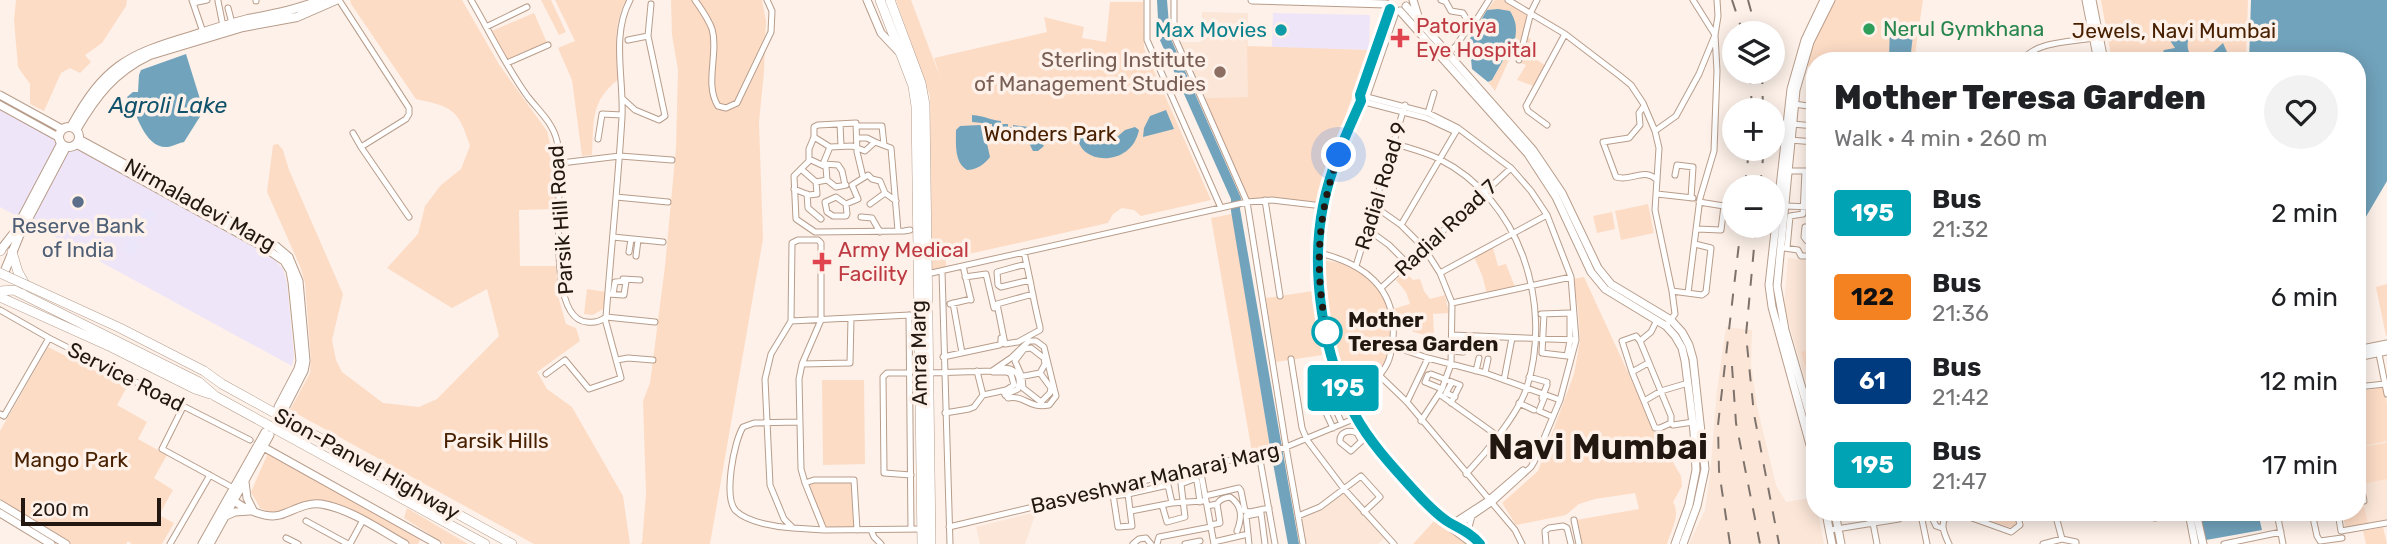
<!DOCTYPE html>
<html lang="en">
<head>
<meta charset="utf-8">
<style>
	:root { --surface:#fff; --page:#f2f2f2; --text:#202124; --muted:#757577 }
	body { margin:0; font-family:Rubik,sans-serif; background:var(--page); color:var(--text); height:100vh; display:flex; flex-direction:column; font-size:26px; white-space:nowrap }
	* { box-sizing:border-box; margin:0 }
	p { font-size:23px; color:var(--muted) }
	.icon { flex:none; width:38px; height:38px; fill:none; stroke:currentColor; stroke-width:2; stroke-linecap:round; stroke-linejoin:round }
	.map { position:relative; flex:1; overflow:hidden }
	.side { position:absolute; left:1806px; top:52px; width:560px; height:469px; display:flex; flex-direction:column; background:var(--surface); border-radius:28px; box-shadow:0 4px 18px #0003 }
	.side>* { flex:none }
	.badge { padding:0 14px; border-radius:5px; font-size:24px; line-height:46px }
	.controls { position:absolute; left:1722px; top:21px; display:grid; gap:14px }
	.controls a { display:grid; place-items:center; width:63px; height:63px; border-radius:50%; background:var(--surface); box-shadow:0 4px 18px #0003; font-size:35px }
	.scale { position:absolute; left:21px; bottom:18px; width:140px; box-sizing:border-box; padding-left:7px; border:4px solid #221811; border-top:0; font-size:19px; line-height:24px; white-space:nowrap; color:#221811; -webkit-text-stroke:5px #fdf1e9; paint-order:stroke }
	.you { position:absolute; width:35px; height:35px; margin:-18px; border:5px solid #fff; border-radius:50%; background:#1a73e8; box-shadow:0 0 0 10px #1a73e833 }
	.map>.badge { position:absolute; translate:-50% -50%; box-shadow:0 0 0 4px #fff }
	.round { display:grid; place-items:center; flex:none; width:74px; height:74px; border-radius:37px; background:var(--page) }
	.head { display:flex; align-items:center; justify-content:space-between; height:119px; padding:0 28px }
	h1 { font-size:33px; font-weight:800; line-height:52px }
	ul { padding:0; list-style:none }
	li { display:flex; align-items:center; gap:21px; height:84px; padding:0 28px }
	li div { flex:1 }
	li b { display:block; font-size:26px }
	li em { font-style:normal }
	li .badge { min-width:77px; font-weight:700; text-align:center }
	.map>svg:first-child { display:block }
</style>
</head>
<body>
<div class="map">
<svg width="2387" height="544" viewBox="0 0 2387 544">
	<rect width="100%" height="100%" fill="#fdf1e9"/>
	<path fill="#efe5f9" d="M1273 13 1370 15 1369 50 1272 48Z
		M0 109 52 138 59 147 65 150H79L273 258 283 269 287 283 294 356 292 366 0 207Z"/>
	<path fill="#ece6fb" d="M147 208 156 213V216L153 224 149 225 144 223 142 226 147 229 141 240 135 238 134 241 139 244 140 247 132 256 124 252 123 248 127 240 131 239V235L141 221 140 217Z"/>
	<path fill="#fbe6d7" d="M1202 12 1248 13V97L1205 98 1180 42H1201Z
		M1788 258 1815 262V413L1784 307Z
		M1726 327 1752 330 1751 364 1757 406 1776 485 1786 502 1815 497V513H1818L1824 544H1689L1705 510 1710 476 1717 390Z
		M2387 441V520L2368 523 2357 466V447Z
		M1343 492 1384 539 1378 544H1306L1301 519 1324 509Z
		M1036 512 1025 544H980L976 527Z"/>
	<path fill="#fddcc6" d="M16 0H127L126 6 102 43 85 55 91 62 80 73 70 68 61 73 44 111 30 104V84L18 67 14 20Z
		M350 0H462L500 66 547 131 555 164 556 209 519 210 520 266H556L558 296 566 324 576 328 580 341 537 372 547 389 572 407 623 496 630 544H534L290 410 310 373 311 359 305 283 300 266 267 192 273 145 278 144 283 150 289 170 343 294 332 340 336 360 342 372 383 403 419 407 437 399 499 336 487 289 452 308 387 268 418 234 425 206 441 185 461 169 470 146C458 109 453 107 416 99L351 4Z
		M541 0H551L566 32 559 35Z
		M555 0H626C612 25 617 51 619 79 590 101 594 121 592 155L582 156 572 80 558 48 575 41Z
		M671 0H762L766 21 764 72 759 122 763 239 710 544H640L642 543 646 494 643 401 650 383 653 360 665 266 676 148 678 70 672 35Z
		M896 0H911L940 77 934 58 1047 32 1044 17 1084 27 1082 38 1106 42 1110 2H1143L1144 48 1211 200 1141 216 1134 210 1122 208 1113 214 1108 223 946 259V270L932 271 930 96Z
		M1495 0H1503L1529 11 1516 60 1510 58 1495 91 1488 82 1492 80 1515 39 1487 10Z
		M1835 0H1923L1914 61H1815V67L1806 66 1813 44Z
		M2101 0H2248L2246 61H2112Z
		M534 13 548 45 507 63 489 32Z
		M1527 37 1538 43 1532 57 1545 65 1534 86 1517 80 1526 65 1521 63Z
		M1247 46 1369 50 1337 139 1318 203 1272 198 1247 200 1205 98 1248 97Z
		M1648 204 1654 233 1621 240 1615 211Z
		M1612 212 1615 229 1597 233 1593 216Z
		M1232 214 1270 447 1252 452 1211 218Z
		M1493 248 1498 266 1506 264 1515 287 1487 294 1482 275 1474 257Z
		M1322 260C1334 262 1348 263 1359 270 1404 299 1402 368 1354 392 1334 375 1324 288 1322 260Z
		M1405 272 1413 280 1420 279 1424 291 1430 299 1445 295 1449 313 1433 314 1434 337 1413 332 1412 321H1396L1393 309 1410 304 1406 292 1396 280Z
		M1584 277 1654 429 1681 476 1682 486 1673 502C1681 515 1671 530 1667 544H1581L1576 520 1639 509 1635 493 1595 499 1579 504 1566 515 1516 525 1502 503 1538 471 1574 374 1580 341 1578 309 1573 279Z
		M2387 284V335L2386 336 2376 287Z
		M587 289 606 292 603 309 593 315 584 314Z
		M1313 291 1322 355 1276 362 1266 298Z
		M48 347 127 387 117 405 147 422 138 439 167 455 154 478 173 490 159 515 174 523 162 544H132L128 541 126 544H70L50 530 0 501V431Z
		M1815 349V400L1801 352Z
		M822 380H864L865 464 823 465Z
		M2384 387 2387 404V441L2362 446 2357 419V392Z
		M2387 443V479L2361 484 2357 465V448Z
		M268 453 421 538 418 544H410L345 508 319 500 274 514 260 508 251 492Z
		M853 481 855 527 826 528 809 485 814 482Z
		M2364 505 2368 523 2345 528 2343 513H2357V506Z
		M407 508 468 544H445L404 518Z
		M1967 513H2014L2016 524 2014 527H2009Z
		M1435 520 1467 544H1413Z
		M2383 527 2387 544H2366L2363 531Z"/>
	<path fill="#71a3bc" d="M1157 0H1167L1170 37 1241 198 1240 209 1299 544H1288L1270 447 1231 211V199L1159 38Z
		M2251 0H2387V181L2357 232V61H2249Z
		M1498 9 1510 11C1516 21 1517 27 1515 39L1492 80 1488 82 1472 69 1469 40 1487 10Z
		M1890 24 1914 26 1910 61H1889Z
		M2174 33 2176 36 2179 33H2185L2189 36C2187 44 2186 52 2194 57L2213 52 2223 43 2231 61H2159L2164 50 2175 48 2169 39Z
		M186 54 200 99 201 115 184 142C179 143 173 146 168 147 144 149 137 112 127 97L133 92H138L139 75 141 70Z
		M1166 110 1174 129 1143 137 1144 128 1150 116Z
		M972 115C985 116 990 120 1001 121V124H1008V127H1013V125L1029 127 1044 146 1038 151H1033L1026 137 997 132V128L992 127V124L972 122Z
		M980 125 984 130 990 157C985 164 976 170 967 170 954 163 956 143 956 130L960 126Z
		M1135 127 1139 130C1131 170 1073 165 1078 131 1089 134 1097 145 1109 144L1125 130Z
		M2199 513H2258L2262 530 2206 540Z"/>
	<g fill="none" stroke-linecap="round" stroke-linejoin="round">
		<g stroke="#b89d8b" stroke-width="7">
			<path id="street" d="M192 0 204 35
				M256 0V1
				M339 0 409 108V114L406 119 361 147 409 217
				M471 0C490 32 506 67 528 97 539 111 553 123 557 141 566 174 542 319 587 322 594 323 601 321 606 317 611 250 618 184 622 117 624 78 611 35 630 0
				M695 0C701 9 708 18 712 29 719 53 704 84 718 106L726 108 737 103 771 32 772 11 767 0
				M1147 0V40L1221 208
				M1174 0V36L1247 202 1286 447 1303 544
				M1441 0 1446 2 1451 11 1463 13 1470 25 1456 46 1448 53
				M1508 0 1565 34 1620 76 1631 85 1643 103 1655 131 1659 148 1655 210 1672 291 1675 314 1666 326
				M218 1 223 26
				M193 3 207 0
				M228 8 232 23
				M486 27 527 7
				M1470 30 1489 0
				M648 36 651 4
				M1519 60 1531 12 1537 0
				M2022 61C2035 41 2072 42 2093 38
				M507 63 548 45
				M1363 96 1428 113 1458 128 1511 168 1531 191 1547 215 1571 277 1576 340 1560 400 1534 462 1531 467 1494 501 1456 527
				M623 99 635 110 659 120 665 116 648 36 628 40
				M1361 101 1426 118 1456 132
				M1794 104 1815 107
				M1644 106 1639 113 1640 125 1629 138 1603 142 1616 177C1632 182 1643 167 1657 180
				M1428 113 1434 93
				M840 124 841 146
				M1792 124 1815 126
				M1547 125 1528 111 1526 106 1565 34
				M857 126H882L884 145
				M1655 131 1676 116 1699 74 1715 35 1718 16 1717 0
				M353 133 361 147
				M814 137V127L818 125 856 123 857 152 863 177
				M857 138H867L875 142
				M598 139 602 114 622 115
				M1790 140 1815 142
				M1393 143C1408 148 1425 152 1439 159 1520 199 1553 304 1527 387 1519 413 1485 454 1466 474
				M830 147 823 164 838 165 842 171 845 185
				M809 159 826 167 827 180
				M561 163 620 156 672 160
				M1788 171H1815
				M1675 175 1677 165 1693 167 1691 198
				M816 182 827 180 836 187 846 185
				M794 189 809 195 817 194 816 182 801 169
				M807 194 808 208 821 219
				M1657 194 1693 198
				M616 197 668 202
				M1265 200 1280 296
				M846 204 836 197 825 202 827 212 833 216H846L847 214 846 204 858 199 852 185 868 175 872 179 880 181 885 193 896 201
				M870 204 885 193
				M1374 206 1401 225 1424 248 1440 273 1452 303 1451 364 1442 389 1421 421
				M1784 206 1815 207
				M861 217 872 218 880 232
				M1401 225 1458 128
				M1815 226 1805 227 1804 237 1807 241H1815
				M1367 229 1389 245 1408 264
				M1697 229 1721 230 1724 206 1699 202
				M898 231 891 148 875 142 865 151 852 146 830 147 814 137 809 149V161L794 176 796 219 815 232 904 231 910 230
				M613 237 663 242
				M1784 248 1798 250 1801 256H1815
				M1787 248 1790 216 1803 214 1805 171
				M629 252 631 239
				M1024 252 1030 280C1033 296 1036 311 1040 327V330L1018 342 1005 344 997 304 1033 294
				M1319 253C1363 263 1397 288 1393 338 1392 347 1391 357 1387 364 1379 380 1363 391 1349 402
				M636 256 638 240
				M1026 264 997 272 998 285 1001 287 1030 280
				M963 266 971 300
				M1356 266 1405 105
				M942 271 950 544
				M1440 273 1547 215
				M927 274 1247 202 1272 200 1323 206
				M965 277 986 274 994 308
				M623 279 640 280
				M1381 288 1511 168
				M1672 291 1702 295 1706 292 1711 248 1695 244
				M1688 293 1700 198 1714 151 1717 71 1715 35 1693 0
				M608 294 623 295H624L626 281 615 282 613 294
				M953 303 962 353
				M1452 303 1571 277
				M950 304 971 299
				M0 310 49 338 250 440
				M1541 314 1570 313V339
				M1544 314 1542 353 1567 356 1570 341
				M909 315 911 529
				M606 317 655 322
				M791 321 910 315
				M1452 335 1576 340
				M1640 341 1636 336 1622 341 1632 372 1655 428H1660L1671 423V416L1640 341 1651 332 1657 320
				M1392 346 1428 358 1485 373 1560 400
				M2378 349 2387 394
				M1450 351 1463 352
				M943 357 999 345 1001 344V338
				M1291 359 1302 428 1307 440 1344 489 1394 544
				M617 360 628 358 653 360
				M802 364 850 363 851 318
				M998 369C1012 366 1023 373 1018 389L1005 395
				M977 371 983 395
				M1476 371 1479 358
				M1632 372 1648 363
				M910 373H887L883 377 884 473 911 475
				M928 373 992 371 1011 358 1029 341H1036L1044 347 1056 396 1049 405C1028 409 1026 395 1008 398L1003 391
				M1485 373 1488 359
				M546 374 565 360 589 389 621 378 605 319
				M1431 374 1460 385 1451 403
				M1428 375 1425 382 1442 389
				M1380 376 1407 402 1515 530 1522 544
				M1019 377 1040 373 1051 388 1050 393 1041 402 1023 388 1022 377 1015 361 1024 349 1031 348 1044 358 1045 364 1040 373
				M1529 377 1547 382
				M1504 380 1512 338
				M1452 382 1446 393 1455 397
				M2357 387 2385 384
				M1439 394 1534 462
				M1545 396 1539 411 1553 417
				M1542 398 1547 385
				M1644 401 1661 391 1688 383
				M1407 402 1428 358
				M1519 403 1534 410
				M182 409 162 449 237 490
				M945 413 969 409 974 407 983 395 1006 390 1014 385 1011 374 1007 372H993
				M1326 413 1333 428
				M0 414 4 416 49 338
				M1342 424 1335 408 1331 407 1328 398 1344 391
				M1673 425 1693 422
				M1361 440 1357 433C1349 429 1339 432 1340 442L1351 451 1368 435
				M1259 454 1275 544
				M1200 468 1214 544
				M2357 475 2361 490
				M805 483 814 480H854L857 530
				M1112 488 1118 527 1132 526 1128 494 1114 496
				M2357 490 2362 491 2364 501
				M1128 494 1168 485 1172 503 1131 511
				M1205 496 1239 488 1241 491 1245 511 1250 512 1269 508
				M1172 503 1203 501
				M1162 505 1167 522 1185 517 1181 484 1194 479 1197 481 1200 502
				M1207 506 1217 504C1220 499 1224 498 1230 497 1243 506 1242 518 1237 531
				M1869 513 1870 523
				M1926 513 1921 515 1927 544
				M1930 513 1936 526 1942 528
				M2055 513 2062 539
				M2154 513 2155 518
				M2277 513 2283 544
				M2312 513 2317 536 2320 541 2342 538
				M2338 513 2341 531 2387 523
				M1298 516 1320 507 1361 476 1380 497 1364 512
				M1472 516 1469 527 1473 536
				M1574 520 1579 544
				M306 521 348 544
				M1873 523 1877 544
				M1451 524 1488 500 1523 470
				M1211 525 1220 523 1217 504
				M949 527 1286 447 1356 418
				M793 528C777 527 749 523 736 511 723 498 734 441 743 427L754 423 800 422
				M824 530 805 483 801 469 799 379 802 364 821 320V243L818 240H798L792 243 791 321 771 354 765 379 770 485 784 519 793 528 824 530 924 529
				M871 530 874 537 881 544
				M1830 530 1899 519
				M286 538 298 544
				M1214 542 1248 534
				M170 544 210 475
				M350 544 363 520
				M1133 544 1139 539 1146 538 1151 544
				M1157 544 1159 537 1211 527
				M1185 544 1200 541
				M1249 544 1246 516 1261 513 1265 544
				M1546 544 1545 531 1549 528 1563 526 1567 528 1571 544
				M1949 544C1944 533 1938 522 1950 513H1958L2011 532 2020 525 2017 513
				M2043 544 2062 539 2076 542V544
				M2224 544 2281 532"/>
		</g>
		<g stroke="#b89d8b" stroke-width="9">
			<path id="secondary" d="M867 0 881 33 898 51
				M1252 0 1386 4
				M1413 0 1418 16
				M2086 0 2098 61
				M2092 0 2104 61
				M1406 6 1533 150 1562 193 1598 268 1611 284 1671 320 1682 332 1689 345 1693 359 1705 469 1697 506 1683 544
				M1400 11 1528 154 1556 197 1591 272 1605 289 1666 326 1675 336 1682 348 1685 361 1694 432 1696 470 1689 505 1675 544
				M1395 12 1366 96 1361 101C1346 134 1331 169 1323 205 1310 269 1323 361 1356 417 1380 457 1415 495 1451 524L1453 529 1473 544
				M0 95 62 129
				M1361 101 1360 95 1390 9
				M0 105 58 137
				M79 139 276 246 289 257 299 281 306 361 304 371 284 410
				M76 144 265 248 284 261 290 271 292 282 300 361 298 369 278 407
				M2357 350 2387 344
				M2357 357 2387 351
				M1815 433 1785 330 1777 286 1796 90 1810 42 1831 0
				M258 444 437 544
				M1815 463 1772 307 1769 285 1791 89 1805 40 1824 0
				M245 482 247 498 253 510
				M234 501C245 509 266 519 280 515 293 511 306 502 321 504 351 509 380 530 405 544
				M0 504 66 544
				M0 513 51 544
				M1826 513 1832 544
				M1835 513 1841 544
				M2189 513 2195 544
				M2196 513 2203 544
				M226 516 235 512 250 511
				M1451 524 1458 525 1480 544
				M202 544 265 432
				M210 544 270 435"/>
		</g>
		<g stroke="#b89d8b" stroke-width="10">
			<path id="primary" d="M59 137a10 10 0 1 1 20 0a10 10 0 1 1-20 0Z
				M71 127C104 67 126 55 191 36 210 30 228 24 248 19 273 14 296 10 321 0
				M76 130C96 96 114 72 150 55L243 27 297 17 336 0
				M0 251 14 233 61 144
				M4 273 19 236 66 147"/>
		</g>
		<g stroke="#b89d8b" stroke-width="10">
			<path id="highway" d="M880 0 913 86 916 106 922 544
				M890 0 921 83 925 105 931 544
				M0 251 1 250
				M12 252 18 272 26 286
				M0 291 14 290 199 382 215 396 485 544
				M0 297 111 347 195 389 210 394
				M204 371 222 384 512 544"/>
		</g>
		<use href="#street" stroke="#fff" stroke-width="5"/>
		<use href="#secondary" stroke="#fff" stroke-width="7"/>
		<use href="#primary" stroke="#fff" stroke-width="8"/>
		<use href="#highway" stroke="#fff" stroke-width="9"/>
		<path stroke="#7e736c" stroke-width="2" stroke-dasharray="12 12" stroke-linecap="butt" d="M1732 0 1743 33
			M1748 0 1757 33
			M1750 72 1752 110
			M1762 72 1763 110
			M1745 187 1749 149
			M1760 187 1764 149
			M1756 226 1746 335 1754 414 1779 544
			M1732 366 1736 423 1760 544
			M1730 544 1719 471 1718 425 1741 226"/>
		<g stroke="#b89d8b" stroke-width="10" stroke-linecap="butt">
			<path id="highway-bridge" d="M0 273 120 328 204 371"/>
		</g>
		<use href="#highway-bridge" stroke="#fff" stroke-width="9"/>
	</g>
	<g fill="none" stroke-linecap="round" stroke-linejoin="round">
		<g stroke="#fff" stroke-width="16">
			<path id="line" d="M1390 9 1360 95 1361 101C1346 134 1330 170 1323 206 1310 272 1323 357 1355 415 1369 441 1391 465 1411 487 1422 499 1436 515 1450 523 1461 529 1472 534 1480 544"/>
		</g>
		<use href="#line" stroke="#00a3b4" stroke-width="10"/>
		<path stroke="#221811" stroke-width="7" stroke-dasharray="0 12.6" d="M1327 332C1314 271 1317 213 1339 155"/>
	</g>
	<circle fill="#2e9e5b" stroke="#fdf1e9" stroke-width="2.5" cx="1869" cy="29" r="7"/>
	<circle fill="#0f9aa8" stroke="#fdf1e9" stroke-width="2.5" cx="1281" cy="30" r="7"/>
	<g fill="#e0444e" stroke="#fdf1e9" stroke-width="2.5">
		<path d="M1396.5 27.5h7v7h7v7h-7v7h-7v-7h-7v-7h7z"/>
		<path d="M818.5 251.5h7v7h7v7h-7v7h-7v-7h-7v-7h7z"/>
	</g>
	<circle fill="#8d6e63" stroke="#fdf1e9" stroke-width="2.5" cx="1220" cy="72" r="7"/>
	<circle fill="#5c6f8a" stroke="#fdf1e9" stroke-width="2.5" cx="78" cy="202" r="7"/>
	<circle fill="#fff" stroke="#00a3b4" stroke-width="3.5" cx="1327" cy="332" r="14"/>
	<g text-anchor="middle" stroke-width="7" stroke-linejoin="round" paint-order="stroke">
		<g font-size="21" fill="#be3a42" stroke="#fdf1e9" text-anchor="start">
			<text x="1416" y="33">Patoriya<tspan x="1416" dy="24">Eye Hospital</tspan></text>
			<text x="838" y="257">Army Medical<tspan x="838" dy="24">Facility</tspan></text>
		</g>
		<g font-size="21" fill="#27864d" stroke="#fdf1e9" text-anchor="start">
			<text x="1883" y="36">Nerul Gymkhana</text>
		</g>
		<g font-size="21" fill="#0d838f" stroke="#fdf1e9" text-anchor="end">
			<text x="1267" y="37">Max Movies</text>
		</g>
		<g font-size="21" fill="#482000" stroke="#fdf1e9">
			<text x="2174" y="38">Jewels, Navi Mumbai</text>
			<text x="1050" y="141">Wonders Park</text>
			<text x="496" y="448">Parsik Hills</text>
			<text x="71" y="467">Mango Park</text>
		</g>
		<g font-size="21" fill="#785e54" stroke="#fdf1e9" text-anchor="end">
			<text x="1206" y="67">Sterling Institute<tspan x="1206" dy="24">of Management Studies</tspan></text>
		</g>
		<g font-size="21" fill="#221811" stroke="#fdf1e9">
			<text transform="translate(1381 186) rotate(-73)" y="7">Radial Road 9</text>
			<text transform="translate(200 205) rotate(29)" y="7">Nirmaladevi Marg</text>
			<text transform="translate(561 220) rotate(-94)" y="7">Parsik Hill Road</text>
			<text transform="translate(1446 228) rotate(-43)" y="7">Radial Road 7</text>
			<text transform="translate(919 353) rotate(-91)" y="7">Amra Marg</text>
			<text transform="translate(126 377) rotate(27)" y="7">Service Road</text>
			<text transform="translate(367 464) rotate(29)" y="7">Sion-Panvel Highway</text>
			<text transform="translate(1155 478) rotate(-13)" y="7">Basveshwar Maharaj Marg</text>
		</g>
		<g font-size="21" fill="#4e5e75" stroke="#fdf1e9">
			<text x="78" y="233">Reserve Bank<tspan x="78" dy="24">of India</tspan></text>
		</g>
		<g font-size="21" font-weight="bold" fill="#221811" stroke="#fdf1e9" text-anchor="start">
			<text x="1348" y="327">Mother<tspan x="1348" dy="24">Teresa Garden</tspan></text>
		</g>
		<g font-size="23" font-style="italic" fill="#10526c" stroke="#fdf1e9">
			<text x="168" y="113">Agroli Lake</text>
		</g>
		<g font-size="35" font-weight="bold" fill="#221811" stroke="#fdf1e9">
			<text x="1598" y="459">Navi Mumbai</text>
		</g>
	</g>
</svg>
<div class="controls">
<a><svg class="icon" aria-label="layers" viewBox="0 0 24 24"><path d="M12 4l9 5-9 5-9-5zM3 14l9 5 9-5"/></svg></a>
<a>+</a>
<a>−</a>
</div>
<div class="scale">200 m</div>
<div class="you" style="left:1339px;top:155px"></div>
<b class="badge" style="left:1343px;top:388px;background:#00a3b4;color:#fff">195</b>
<section class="side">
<div class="head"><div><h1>Mother Teresa Garden</h1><p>Walk · 4 min · 260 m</p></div><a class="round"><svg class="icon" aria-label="heart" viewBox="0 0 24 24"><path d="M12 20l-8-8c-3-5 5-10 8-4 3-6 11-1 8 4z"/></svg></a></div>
<ul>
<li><span class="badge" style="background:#00a3b4;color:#fff">195</span><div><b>Bus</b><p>21:32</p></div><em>2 min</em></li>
<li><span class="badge" style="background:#f58220;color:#111">122</span><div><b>Bus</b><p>21:36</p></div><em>6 min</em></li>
<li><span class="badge" style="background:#003b80;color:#fff">61</span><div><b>Bus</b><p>21:42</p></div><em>12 min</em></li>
<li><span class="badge" style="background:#00a3b4;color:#fff">195</span><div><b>Bus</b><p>21:47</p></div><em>17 min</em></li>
</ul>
</section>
</div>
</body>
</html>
